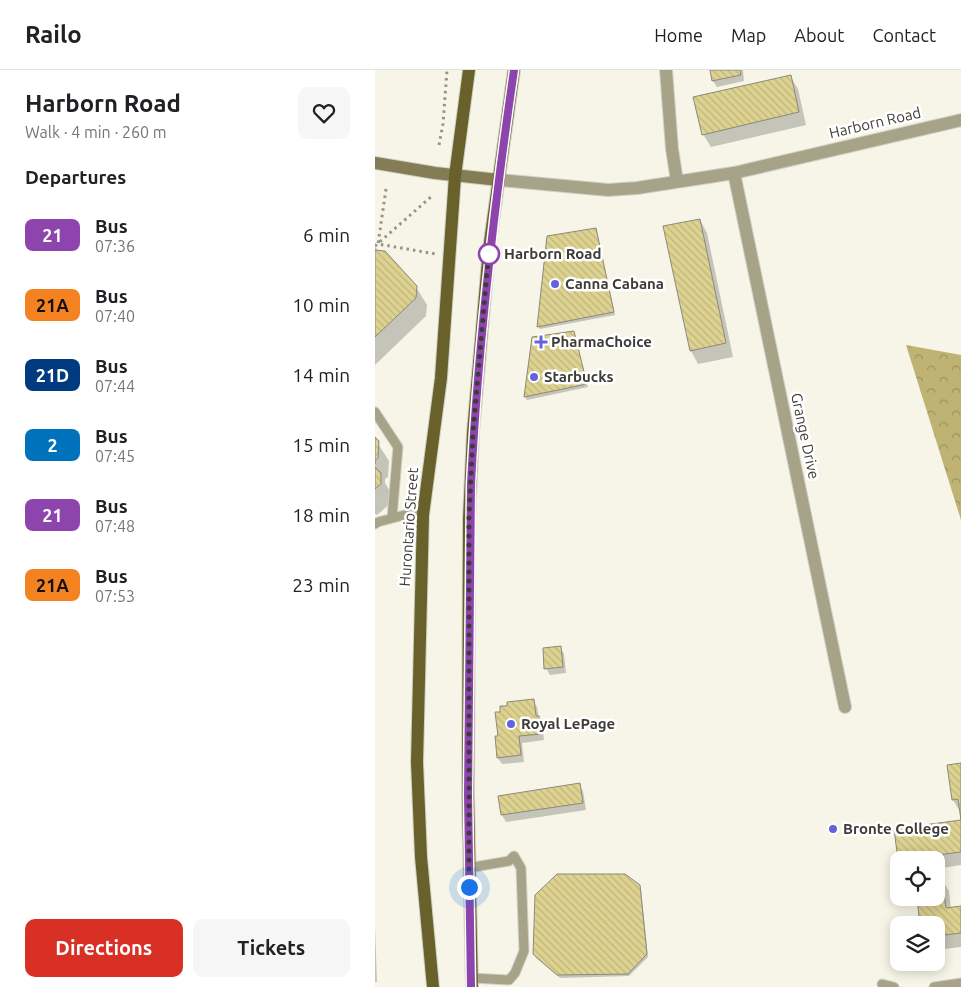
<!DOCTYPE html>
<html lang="en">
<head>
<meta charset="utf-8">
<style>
	:root { --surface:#fff; --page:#f6f6f6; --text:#202124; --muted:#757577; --line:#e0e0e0; --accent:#d93025 }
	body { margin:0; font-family:Ubuntu,sans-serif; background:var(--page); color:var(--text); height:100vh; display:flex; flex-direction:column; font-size:19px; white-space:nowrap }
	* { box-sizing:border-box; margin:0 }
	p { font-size:16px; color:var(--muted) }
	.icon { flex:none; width:28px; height:28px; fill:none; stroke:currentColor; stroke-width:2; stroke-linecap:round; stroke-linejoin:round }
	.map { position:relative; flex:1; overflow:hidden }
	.side { display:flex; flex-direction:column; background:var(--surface); width:375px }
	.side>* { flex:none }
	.badge { padding:0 10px; border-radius:8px; font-size:18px; line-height:32px }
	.buttons { position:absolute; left:515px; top:781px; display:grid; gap:10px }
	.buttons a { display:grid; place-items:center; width:55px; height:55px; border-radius:10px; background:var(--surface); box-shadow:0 2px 12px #0003; font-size:25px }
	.you { position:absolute; width:25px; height:25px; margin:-12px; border:4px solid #fff; border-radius:50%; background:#1a73e8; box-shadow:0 0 0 8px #1a73e833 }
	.map>.badge { position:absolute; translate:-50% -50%; box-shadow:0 0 0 2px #fff }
	h2 { padding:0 25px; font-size:19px; line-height:45px }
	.round { display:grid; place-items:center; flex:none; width:52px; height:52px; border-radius:10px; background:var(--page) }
	.overview { display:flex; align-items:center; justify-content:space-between; height:85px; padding:0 25px }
	h1 { font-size:24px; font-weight:600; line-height:38px }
	.action { display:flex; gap:10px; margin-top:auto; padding:10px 25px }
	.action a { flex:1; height:58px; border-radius:10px; background:var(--accent); color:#fff; font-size:20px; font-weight:600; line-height:58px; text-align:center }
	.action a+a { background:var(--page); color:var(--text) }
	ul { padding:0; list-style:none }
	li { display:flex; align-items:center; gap:15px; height:70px; padding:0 25px }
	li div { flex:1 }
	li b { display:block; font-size:19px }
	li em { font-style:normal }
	li .badge { min-width:55px; font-weight:700; text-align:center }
	header { display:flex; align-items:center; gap:30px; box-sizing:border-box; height:70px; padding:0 25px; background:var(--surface); border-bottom:1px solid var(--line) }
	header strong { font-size:24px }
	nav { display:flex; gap:28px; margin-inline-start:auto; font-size:18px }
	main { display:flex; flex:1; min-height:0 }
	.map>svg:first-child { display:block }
</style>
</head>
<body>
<header>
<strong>Railo</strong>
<nav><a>Home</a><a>Map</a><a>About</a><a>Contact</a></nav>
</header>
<main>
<section class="side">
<div class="overview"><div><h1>Harborn Road</h1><p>Walk · 4 min · 260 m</p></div><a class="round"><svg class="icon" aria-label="heart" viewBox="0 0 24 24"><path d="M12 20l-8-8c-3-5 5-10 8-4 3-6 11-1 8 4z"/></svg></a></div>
<h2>Departures</h2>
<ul>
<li><span class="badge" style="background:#8e44ad;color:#fff">21</span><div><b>Bus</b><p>07:36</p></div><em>6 min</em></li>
<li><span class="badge" style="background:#f58220;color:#111">21A</span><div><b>Bus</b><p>07:40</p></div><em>10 min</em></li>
<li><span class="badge" style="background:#003b80;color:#fff">21D</span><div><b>Bus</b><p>07:44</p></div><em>14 min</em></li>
<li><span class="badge" style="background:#0072bc;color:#fff">2</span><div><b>Bus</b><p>07:45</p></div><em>15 min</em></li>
<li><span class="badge" style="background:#8e44ad;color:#fff">21</span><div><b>Bus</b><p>07:48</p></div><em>18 min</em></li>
<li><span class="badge" style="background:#f58220;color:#111">21A</span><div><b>Bus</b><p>07:53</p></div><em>23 min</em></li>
</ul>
<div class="action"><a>Directions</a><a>Tickets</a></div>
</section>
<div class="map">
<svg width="586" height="917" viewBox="0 0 586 917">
	<defs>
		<pattern id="forest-crowns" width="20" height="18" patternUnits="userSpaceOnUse" patternTransform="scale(1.25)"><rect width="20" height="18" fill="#beb373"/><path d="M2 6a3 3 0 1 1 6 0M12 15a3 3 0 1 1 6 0" fill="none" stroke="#9c935f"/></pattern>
		<pattern id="building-back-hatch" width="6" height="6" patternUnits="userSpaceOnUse" patternTransform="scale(1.25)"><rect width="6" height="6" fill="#ddd290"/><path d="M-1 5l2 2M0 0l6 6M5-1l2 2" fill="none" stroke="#bfb57d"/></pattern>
	</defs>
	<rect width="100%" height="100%" fill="#f7f5e7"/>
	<path fill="url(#forest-crowns)" d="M531 275 586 285V450Z"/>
	<path fill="#0003" d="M336 0H368L369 11 342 17 338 11Z
		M415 6 423 19 431 55 336 77 328 64Z
		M325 150 332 163 358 287 323 294 316 281Z
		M222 162 240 245 165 259 163 256Z
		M0 176 3 181 41 217 52 235 51 246 0 295Z
		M200 266 213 317 152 330 150 327 158 268Z
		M0 369 14 391 13 407 10 409V413L16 423V433L2 445 0 444Z
		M185 577 189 584 191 603 175 605 171 598Z
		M158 630 162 637 164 648 167 654 169 670 147 673 149 692 127 694 123 688 124 667Z
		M586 694V743L578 730Z
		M204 714 208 721 211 740 131 752 127 745 124 727Z
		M586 752V795L561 799V790H525L520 761Z
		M566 808 574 821 576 839 586 838V877L561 880V855H547L543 828H561Z
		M264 816 266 819 273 887 254 906 185 908 161 888 159 884Z
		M0 856 2 912H0Z"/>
	<path fill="url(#building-back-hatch)" stroke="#8b897c" d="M335 0H365L366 5 337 11Z
		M416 5 424 42 327 65 318 27Z
		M325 149 351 273 315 281 288 156Z
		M221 158 239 242 162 257 172 166Z
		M0 180 10 181 42 216 41 228 0 267Z
		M199 261 212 314 149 327 157 267Z
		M0 367 4 371 3 388 0 391V394Z
		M0 397 6 403V414L0 419Z
		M186 576 188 597 169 599 168 578Z
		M159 629 161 646H164L166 664 144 666 146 685 122 688 120 666H123L120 642H125V636H132V632Z
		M586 693V782L523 790 519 759 586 750 583 729 577 730 572 695Z
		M205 713 208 733 126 745 123 726Z
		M182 804H250L265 815 272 884 253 904 182 905 158 884 160 825Z
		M567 807 571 838 586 836V863L561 866V855H545L542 828H561V808Z"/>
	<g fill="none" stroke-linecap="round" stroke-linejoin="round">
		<g stroke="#d2d0c4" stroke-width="11">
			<path id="lane" d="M0 342 23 377 17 448
				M0 454 3 452 33 444 48 445
				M93 798 134 791 139 786 146 798 149 881 140 903 134 910 97 908
				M507 914 519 917
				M559 917 586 913"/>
		</g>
		<g stroke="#d2d0c4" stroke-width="14">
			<path id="street" d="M291 0 297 79 302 111
				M359 103 470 637
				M124 110 233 120 262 118 359 103 586 50"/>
		</g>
		<g stroke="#d2d0c4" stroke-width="14">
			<path id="secondary" d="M0 93 60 103 124 110"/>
		</g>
		<g stroke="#d2d0c4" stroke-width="14">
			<path id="primary" d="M58 917 46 787 42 692 48 445 66 308 80 106 94 0
				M97 917 93 725 94 448 98 362 114 179 139 0"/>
		</g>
		<path stroke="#95938a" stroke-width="3" stroke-dasharray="2.5 4" stroke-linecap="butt" d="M64 75 68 54 72 0
			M11 119 3 174 61 184
			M0 176 57 126"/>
		<use href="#lane" stroke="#a7a388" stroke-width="9"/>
		<use href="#street" stroke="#a7a388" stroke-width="12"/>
		<use href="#secondary" stroke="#837c54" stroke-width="12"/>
		<use href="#primary" stroke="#69612c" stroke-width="12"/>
	</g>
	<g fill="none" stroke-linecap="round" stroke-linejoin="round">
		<g stroke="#fff" stroke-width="11">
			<path id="line" d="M96 917 93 725 96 414C103 275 119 137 139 0"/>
		</g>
		<use href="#line" stroke="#8e44ad" stroke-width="8"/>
		<path stroke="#3d3c37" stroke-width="5" stroke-dasharray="0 9" d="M94 817V448L98 362 114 179V184"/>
	</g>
	<circle fill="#fff" stroke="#8e44ad" stroke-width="2.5" cx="114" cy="184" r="10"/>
	<g fill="#6662dc" stroke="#fff" stroke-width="2">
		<circle cx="180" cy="214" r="5"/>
		<path d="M163.5 264.5h5v5h5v5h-5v5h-5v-5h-5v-5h5z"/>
		<circle cx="159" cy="307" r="5"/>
		<circle cx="136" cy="654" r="5"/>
		<circle cx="458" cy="759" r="5"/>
	</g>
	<g text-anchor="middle" stroke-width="5" stroke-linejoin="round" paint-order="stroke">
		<g font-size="15" fill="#3d3c37" stroke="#fff">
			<text transform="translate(500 53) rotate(-13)" y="5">Harborn Road</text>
			<text transform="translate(430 366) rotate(78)" y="5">Grange Drive</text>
			<text transform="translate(34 457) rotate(-86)" y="5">Hurontario Street</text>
		</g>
		<g font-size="15" font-weight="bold" fill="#3d3c37" stroke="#fff" text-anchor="start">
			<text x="129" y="189">Harborn Road</text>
		</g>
		<g font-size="15" font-weight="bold" fill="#3d3c37" stroke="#fff" text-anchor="start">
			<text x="190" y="219">Canna Cabana</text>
			<text x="176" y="277">PharmaChoice</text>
			<text x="169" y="312">Starbucks</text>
			<text x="146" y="659">Royal LePage</text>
			<text x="468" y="764">Bronte College</text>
		</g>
	</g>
</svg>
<div class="buttons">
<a><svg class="icon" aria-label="locate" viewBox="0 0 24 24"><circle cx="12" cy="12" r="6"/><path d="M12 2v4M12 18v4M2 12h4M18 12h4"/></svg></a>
<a><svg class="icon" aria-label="layers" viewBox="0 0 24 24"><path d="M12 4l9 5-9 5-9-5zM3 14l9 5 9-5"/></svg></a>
</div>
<div class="you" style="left:94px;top:817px"></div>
</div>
</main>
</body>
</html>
